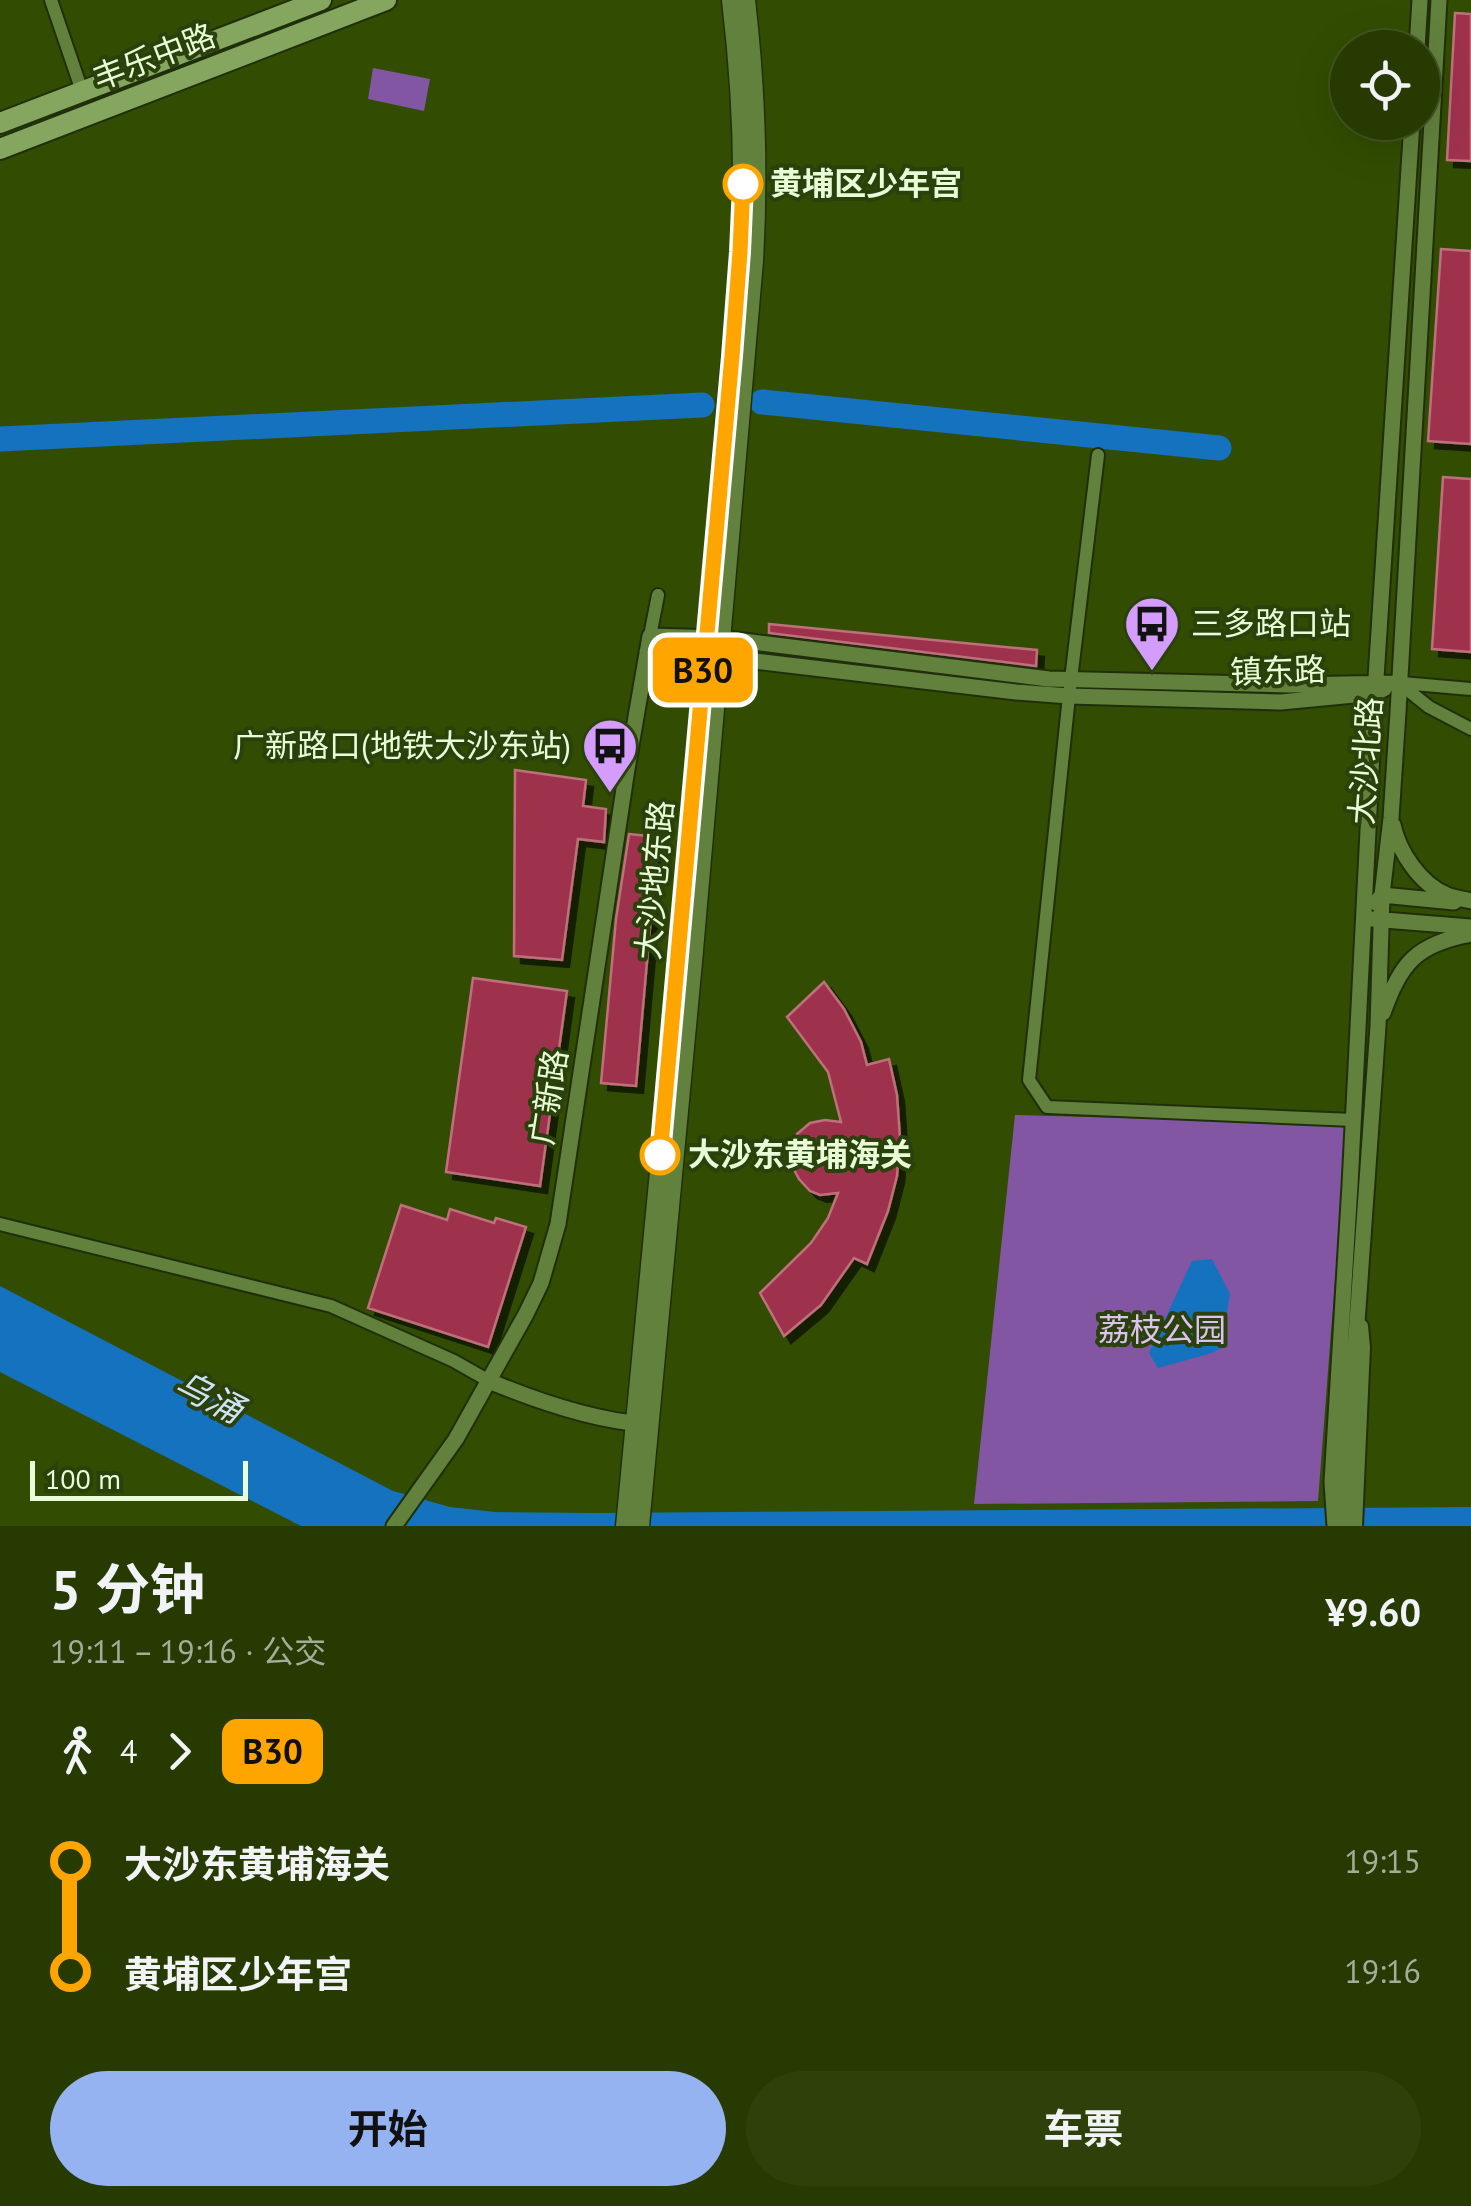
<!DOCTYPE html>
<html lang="zh">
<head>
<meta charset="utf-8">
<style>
	:root { --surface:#263a01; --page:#2e410b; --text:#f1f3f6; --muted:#a4ad99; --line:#425423; --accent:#95b2f1 }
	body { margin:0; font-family:"PT Sans","Noto Sans SC",sans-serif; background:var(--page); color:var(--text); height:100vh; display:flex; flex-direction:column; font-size:38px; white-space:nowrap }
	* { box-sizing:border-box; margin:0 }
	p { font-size:32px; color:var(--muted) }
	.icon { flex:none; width:55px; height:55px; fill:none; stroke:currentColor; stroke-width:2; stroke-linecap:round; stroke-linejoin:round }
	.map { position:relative; height:1526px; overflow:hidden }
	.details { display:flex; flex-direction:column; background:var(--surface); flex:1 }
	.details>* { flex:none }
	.badge { padding:0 20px; border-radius:15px; font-size:35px; line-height:65px }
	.controls { position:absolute; left:1330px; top:30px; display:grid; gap:20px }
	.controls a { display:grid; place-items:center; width:110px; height:110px; border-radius:50%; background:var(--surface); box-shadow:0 10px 40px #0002,0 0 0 2px var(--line); font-size:50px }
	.scale { position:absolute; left:30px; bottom:25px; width:218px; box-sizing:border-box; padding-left:10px; border:5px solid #e9fbd7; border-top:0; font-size:28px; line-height:35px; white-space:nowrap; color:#e9fbd7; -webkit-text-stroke:8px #2b410c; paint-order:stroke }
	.map>.badge { position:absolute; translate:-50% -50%; box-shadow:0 0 0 5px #fff }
	.legs { display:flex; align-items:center; gap:15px; height:110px; padding:0 50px; font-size:32px }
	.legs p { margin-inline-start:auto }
	.summary { display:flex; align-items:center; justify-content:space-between; height:170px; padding:0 50px }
	h1 { font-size:55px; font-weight:700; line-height:75px }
	.button { display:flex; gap:20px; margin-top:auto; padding:20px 50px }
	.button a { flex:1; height:115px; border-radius:60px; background:var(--accent); color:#111; font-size:40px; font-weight:700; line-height:115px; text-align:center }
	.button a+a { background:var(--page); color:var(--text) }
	ul { padding:0 50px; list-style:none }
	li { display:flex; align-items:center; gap:35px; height:110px; font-size:38px }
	li i { display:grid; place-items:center; width:15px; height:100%; margin:0 12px; background:currentColor }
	li i::after { content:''; width:25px; height:25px; margin:-12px; border:8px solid; border-radius:50%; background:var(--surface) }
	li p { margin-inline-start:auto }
	li:first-child i { background:linear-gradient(#0000 50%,currentColor 0) }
	li:last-child i { background:linear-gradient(currentColor 50%,#0000 0) }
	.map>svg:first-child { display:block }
</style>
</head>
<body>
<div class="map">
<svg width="1471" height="1526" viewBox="0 0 1471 1526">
	<defs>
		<filter id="shadow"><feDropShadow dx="7" dy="7" stdDeviation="0" flood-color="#0009"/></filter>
	</defs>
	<rect width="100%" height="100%" fill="#324d01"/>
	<path fill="#8256a3" d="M373 68 430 79 424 111 368 99Z
		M1015 1115 1347 1124 1318 1501 974 1504Z"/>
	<path fill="#1472be" d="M1212 1259 1230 1294 1226 1320 1225 1346 1212 1353 1158 1368 1149 1353 1192 1261Z
		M0 1286 393 1491 450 1507 495 1512 596 1513 1471 1507V1526H301L0 1372Z"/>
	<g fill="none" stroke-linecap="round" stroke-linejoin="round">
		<path stroke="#1472be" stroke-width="25" d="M762 402 1219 448
			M0 439 702 405"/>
	</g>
	<path fill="#9e334e" stroke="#bf6f7d" stroke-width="2.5" filter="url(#shadow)" d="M1455 13 1471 14V161L1447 160Z
		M1441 249 1471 251V444L1428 441Z
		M1443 477 1471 479V652L1432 649Z
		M769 624 1037 650 1036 666 769 633Z
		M515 770 586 780 583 806 606 809 604 842 578 839 562 960 514 956Z
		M629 834 658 837 636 1086 601 1083 616 919Z
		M473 978 567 991 540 1186 446 1172Z
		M824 982 844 1009 861 1042 867 1065 889 1059 897 1095 900 1138 897 1176 888 1211 867 1264 854 1258 821 1305 784 1336 760 1293 811 1243 828 1218 838 1193 820 1195 810 1191 799 1179 792 1166 791 1150 797 1134 810 1123 825 1120 841 1122 828 1072 787 1017Z
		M401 1205 447 1220 450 1209 494 1223 496 1218 526 1227 488 1347 368 1308Z"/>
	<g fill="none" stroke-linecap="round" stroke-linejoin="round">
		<g stroke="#202f0b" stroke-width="16">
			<path id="minor" d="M51 0 82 91
				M1098 455 1069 696 1029 1080 1047 1107 1353 1120
				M650 636 658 595
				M1399 683 1429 707 1471 729
				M1402 683 1471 689
				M0 1224 331 1306 454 1361 489 1381
				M1356 1526 1364 1347 1362 1326"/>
		</g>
		<g stroke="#202f0b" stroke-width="19">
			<path id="tertiary" d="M1417 48 1420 0
				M647 652 704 655 1016 692 1069 696 1281 702 1375 693 1384 689
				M1393 825C1399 852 1420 884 1447 895 1454 898 1463 899 1471 901
				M1376 903 1382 895 1454 902
				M1372 919 1471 927
				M1383 1013C1401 963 1416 944 1471 934
				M489 1381C537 1401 591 1420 643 1424
				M394 1526 456 1439 526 1314 541 1283 558 1224 627 769 650 636 720 638 1049 679 1289 685 1399 683
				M1335 1526 1332 1482 1350 1185 1375 693 1412 122
				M1346 1526 1347 1463 1378 1026 1382 895 1391 818 1398 712 1439 0"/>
		</g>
		<g stroke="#202f0b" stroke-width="21">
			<path id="secondary" d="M625 1526 670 1057 740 252C745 167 741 84 731 0
				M640 1526 693 962 754 261C759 174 756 87 746 0"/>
		</g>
		<g stroke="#202f0b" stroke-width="24">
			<path id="primary" d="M0 123 321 0
				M0 149 386 0"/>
		</g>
		<use href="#minor" stroke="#62813d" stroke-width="12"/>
		<use href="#tertiary" stroke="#62813d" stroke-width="15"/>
		<use href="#secondary" stroke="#62813d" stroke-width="18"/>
		<use href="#primary" stroke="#84a65e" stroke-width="20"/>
	</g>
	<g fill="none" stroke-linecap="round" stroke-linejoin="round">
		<g stroke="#fff" stroke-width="22">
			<path id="line-1" d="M660 1155 732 356 740 252 743 184"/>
		</g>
		<use href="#line-1" stroke="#ffa500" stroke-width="15"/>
	</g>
	<defs>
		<g id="bus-pin" transform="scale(2.875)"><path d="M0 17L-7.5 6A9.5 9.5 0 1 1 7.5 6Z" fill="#d39cfd" stroke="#2b410c"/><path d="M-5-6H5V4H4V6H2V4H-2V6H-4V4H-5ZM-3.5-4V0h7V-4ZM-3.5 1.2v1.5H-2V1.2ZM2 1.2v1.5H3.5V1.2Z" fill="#111"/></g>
	</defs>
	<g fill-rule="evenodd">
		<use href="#bus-pin" x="1152" y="624"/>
		<use href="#bus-pin" x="610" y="746"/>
	</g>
	<g fill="#fff" stroke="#ffa500" stroke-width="5">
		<circle cx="743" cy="184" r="18"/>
		<circle cx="660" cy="1155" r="18"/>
	</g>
	<g text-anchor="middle" stroke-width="8" stroke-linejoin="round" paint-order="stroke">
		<g font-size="32" fill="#e9fbd7" stroke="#2b410c">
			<text transform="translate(154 57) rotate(-21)" y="11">丰乐中路</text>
			<text transform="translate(1278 671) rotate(-2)" y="11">镇东路</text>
			<text transform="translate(1366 761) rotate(-86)" y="11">大沙北路</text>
			<text transform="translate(655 880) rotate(-85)" y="11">大沙地东路</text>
			<text transform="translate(549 1097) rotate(-81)" y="11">广新路</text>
		</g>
		<g font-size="32" font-weight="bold" fill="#e9fbd7" stroke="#2b410c" text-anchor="start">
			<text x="770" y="195">黄埔区少年宫</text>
			<text x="688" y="1166">大沙东黄埔海关</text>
		</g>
		<g font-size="32" fill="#e9fbd7" stroke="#2b410c" text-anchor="start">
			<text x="1191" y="635">三多路口站</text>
			<text x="571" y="757" text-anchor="end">广新路口(地铁大沙东站)</text>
		</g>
		<g font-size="32" fill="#dcc2f1" stroke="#2b410c">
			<text x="1162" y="1341">荔枝公园</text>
		</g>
		<g font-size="35" font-style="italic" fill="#cfe2f6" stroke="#2b410c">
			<text transform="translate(209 1397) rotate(27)" y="12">乌涌</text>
		</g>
	</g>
</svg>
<div class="controls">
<a><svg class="icon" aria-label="locate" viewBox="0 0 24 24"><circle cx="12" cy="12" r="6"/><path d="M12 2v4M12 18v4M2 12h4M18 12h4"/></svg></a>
</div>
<div class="scale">100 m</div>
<b class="badge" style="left:703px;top:670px;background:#ffa500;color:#111">B30</b>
</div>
<section class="details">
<div class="summary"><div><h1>5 分钟</h1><p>19:11 – 19:16 · 公交</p></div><b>¥9.60</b></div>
<div class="legs"><svg class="icon" aria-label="walk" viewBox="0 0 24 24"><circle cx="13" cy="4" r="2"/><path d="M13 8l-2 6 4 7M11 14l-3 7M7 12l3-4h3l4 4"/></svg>4<svg class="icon" aria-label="forward" viewBox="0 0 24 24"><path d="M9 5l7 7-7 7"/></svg><b class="badge" style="background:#ffa500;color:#111">B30</b></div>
<ul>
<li><i style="color:#ffa500"></i><b>大沙东黄埔海关</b><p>19:15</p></li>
<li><i style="color:#ffa500"></i><b>黄埔区少年宫</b><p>19:16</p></li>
</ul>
<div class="button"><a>开始</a><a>车票</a></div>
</section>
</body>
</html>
